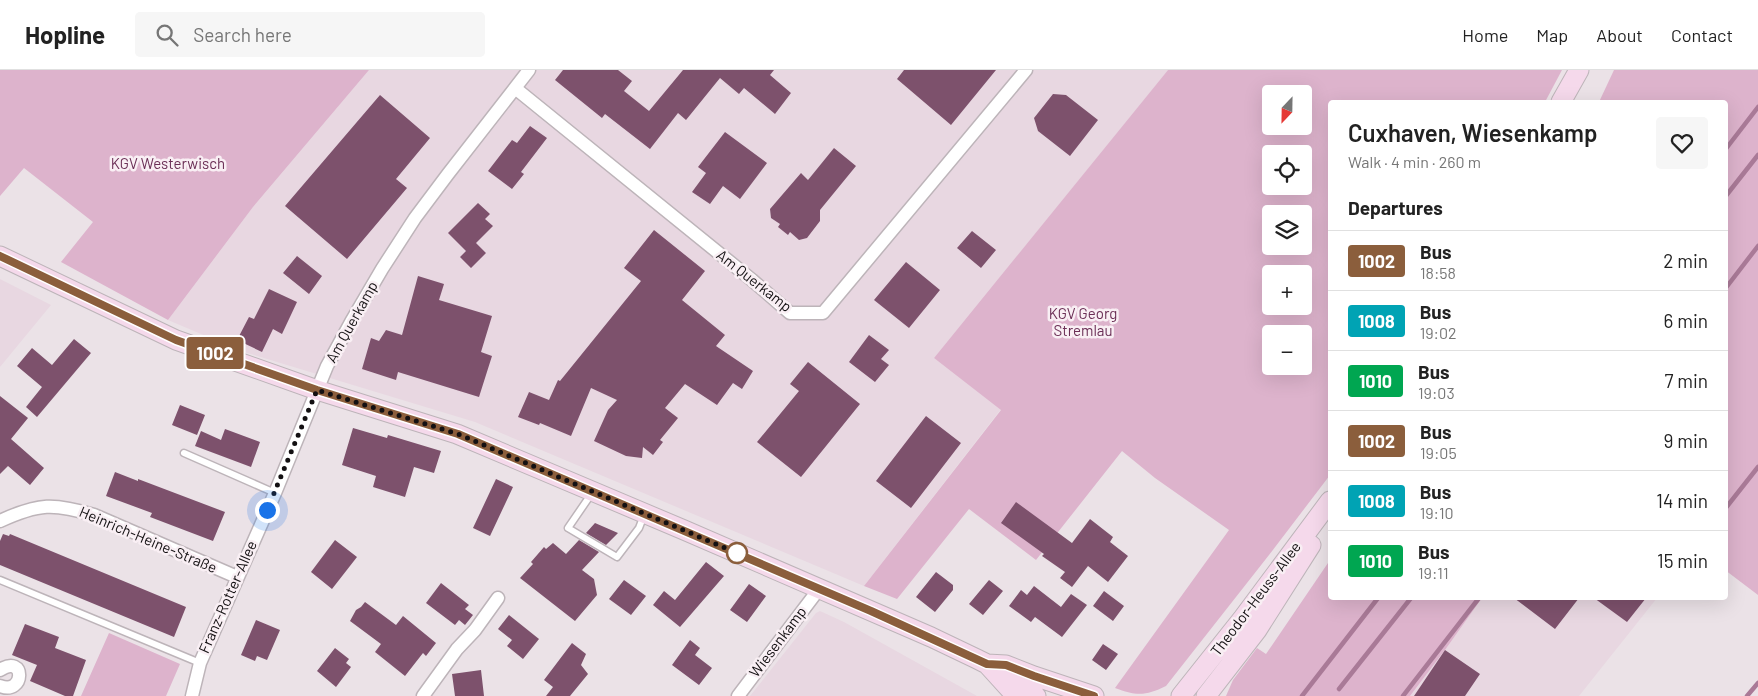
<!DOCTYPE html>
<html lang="en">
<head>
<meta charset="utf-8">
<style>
	:root { --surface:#fff; --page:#f6f6f6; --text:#222; --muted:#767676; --line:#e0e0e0 }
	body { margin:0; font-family:Barlow,sans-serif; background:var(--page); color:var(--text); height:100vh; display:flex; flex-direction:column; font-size:19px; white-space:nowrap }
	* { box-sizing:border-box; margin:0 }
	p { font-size:16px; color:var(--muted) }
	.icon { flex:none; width:28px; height:28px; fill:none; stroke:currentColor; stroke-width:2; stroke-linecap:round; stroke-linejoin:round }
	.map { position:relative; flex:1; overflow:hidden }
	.side { position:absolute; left:1328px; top:30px; width:400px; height:500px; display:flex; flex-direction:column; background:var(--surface); border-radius:5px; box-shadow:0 5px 20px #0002 }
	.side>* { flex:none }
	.badge { padding:0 10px; border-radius:4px; font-size:18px; line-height:32px }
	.needle { width:32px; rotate:202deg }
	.controls { position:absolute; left:1262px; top:15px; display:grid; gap:10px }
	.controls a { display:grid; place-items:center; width:50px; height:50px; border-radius:5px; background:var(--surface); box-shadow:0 5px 20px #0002; font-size:25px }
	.you { position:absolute; width:25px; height:25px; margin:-12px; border:4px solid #fff; border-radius:50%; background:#1a73e8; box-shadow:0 0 0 8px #1a73e833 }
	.map>.badge { position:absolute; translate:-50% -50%; box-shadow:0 0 0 2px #fff }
	h2 { padding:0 20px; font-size:19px; line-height:45px }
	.round { display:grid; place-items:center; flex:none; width:52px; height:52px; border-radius:5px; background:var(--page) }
	.head { display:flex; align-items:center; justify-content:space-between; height:85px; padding:0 20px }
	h1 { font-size:24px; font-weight:600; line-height:38px }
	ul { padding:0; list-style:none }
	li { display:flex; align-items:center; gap:15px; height:60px; padding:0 20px; border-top:1px solid var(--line) }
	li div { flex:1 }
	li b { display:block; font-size:19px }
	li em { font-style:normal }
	li .badge { min-width:55px; font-weight:700; text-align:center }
	header { display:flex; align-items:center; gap:30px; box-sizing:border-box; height:70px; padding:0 25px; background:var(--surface); border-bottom:1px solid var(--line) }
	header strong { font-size:24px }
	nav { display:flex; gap:28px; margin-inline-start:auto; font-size:18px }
	.search { width:350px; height:45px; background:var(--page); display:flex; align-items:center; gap:12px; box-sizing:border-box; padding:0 18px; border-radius:5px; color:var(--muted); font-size:19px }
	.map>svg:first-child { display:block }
</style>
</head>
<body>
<header>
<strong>Hopline</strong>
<div class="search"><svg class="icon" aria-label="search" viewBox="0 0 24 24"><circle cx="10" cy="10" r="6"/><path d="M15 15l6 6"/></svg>Search here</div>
<nav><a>Home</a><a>Map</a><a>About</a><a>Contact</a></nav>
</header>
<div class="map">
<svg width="1758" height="626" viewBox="0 0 1758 626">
	<rect width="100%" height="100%" fill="#ebe2e7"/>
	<path fill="#e8d7e1" d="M369 0H1168L934 288 1001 339 864 516 475 352 241 281 168 250 253 137Z
		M0 209 51 235 0 297Z
		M1482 528H1657L1579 626H1410L1445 580Z
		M820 541 844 552 977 626H750L816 543Z"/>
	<path fill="#ddb3cc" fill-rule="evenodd" d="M0 0H369L253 137 168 250 61 192 93 152 24 98 0 126Z
		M1168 0H1562L1545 32H1330V405L1269 485 1166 616C1146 626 1136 626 1115 618L1229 460 1155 408 1122 381 1036 490 969 439 897 529 864 516 1001 340 934 288ZM1271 24H1304V56H1271ZM1271 84H1304V116H1271ZM1271 144H1304V176H1271ZM1271 204H1304V236H1271ZM1271 264H1304V296H1271Z
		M1614 0H1758V525L1725 500V32H1599Z
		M1330 490V528H1482L1445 580 1410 626H1226L1233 610 1257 578 1266 584Z
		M109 563 180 594 166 626H81Z"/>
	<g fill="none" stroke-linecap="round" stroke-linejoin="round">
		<path stroke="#a97a97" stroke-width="4.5" d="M1725 80 1758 37
			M1725 127 1758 85
			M1725 219 1758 176
			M1725 439 1758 397
			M1339 619 1411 528
			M1302 626 1378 528
			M1403 626 1479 528
			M1747 626 1758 613"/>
	</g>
	<path fill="#7d516c" d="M563 0H618L632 11 624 21 649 41 683 0H774L770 5 791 23 775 44 744 18 739 24 720 8 686 50 678 43 650 79 605 44 602 48 555 10Z
		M904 0H996L951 55 897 9Z
		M1053 24 1066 25 1098 50 1070 86 1038 61 1034 48Z
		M380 25 430 68 396 109 407 118 347 189 285 136Z
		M530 56 547 68 521 102 524 104 512 119 488 101 512 70 517 73Z
		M725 62 767 93 740 129 723 116 710 134 692 122 706 103 698 97Z
		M834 78 856 96 820 140V151L807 168 799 170 790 162 788 165 778 157 780 154 771 148 770 139 801 103 808 110Z
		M478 133 490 144 485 149 493 156 476 173 486 183 471 198 460 187 466 181 448 163Z
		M654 160 705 201 682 230 725 265 716 276 753 301 742 319 733 313 717 335 685 314 665 338 678 348 660 370 663 372 653 385 643 377 642 388 626 386 594 371 608 340 617 330 591 318 571 366 540 353 539 355 518 347 529 322 549 330 558 310 560 311 641 211 624 198Z
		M972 161 996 180 981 198 957 178Z
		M297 186 322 206 309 224 283 203Z
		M906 192 940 220 909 258 874 230Z
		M418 206 444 214 439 230 492 246 481 282 492 286 479 327 398 302 396 310 362 299 371 268 379 271 386 260 402 265Z
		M269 219 297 232 282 264 273 259 262 282 237 270 249 247 254 249Z
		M869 265 889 280 881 289 889 295 875 312 849 292Z
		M74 269 91 283 37 347 26 337 42 317 17 296 32 278 52 295Z
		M808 292 860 334 801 407 757 372 799 321 790 314Z
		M0 326 28 348 11 369 44 398 30 415 8 396 0 404Z
		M180 335 205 345 197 365 172 355Z
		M926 346 961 373 911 438 876 411Z
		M353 358 387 368 388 365 441 381 434 403 414 397 405 427 373 417 376 406 342 395Z
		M225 359 260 372 251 397 195 376 201 361 221 370Z
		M115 402 138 411V409L225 442 213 471 150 447 152 443 106 426Z
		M496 409 513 417 490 466 473 458Z
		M1016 432 1072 473 1090 449 1113 467 1110 472 1128 486 1108 512 1088 496 1072 517 1060 508 1065 502 1042 486 1044 484 1001 453Z
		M595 453 618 463 606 475 586 463Z
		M3 464 9 466 10 464 186 537 174 567 0 495V471Z
		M335 470 357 487 332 519 311 502Z
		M579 470 599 482 582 500 594 509 597 525 575 551 520 508 533 494 531 492 544 477 546 479 553 473 566 484Z
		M706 492 724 506 680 557 653 535 664 521 675 530Z
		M936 502 953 515V520L935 542 916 527Z
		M624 510 646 526 631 545 609 529Z
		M989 510 1003 521 983 545 969 534Z
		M441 513 469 535 465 539 473 545 465 555 459 550 455 555 426 533Z
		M749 514 766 526 747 552 730 540Z
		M1034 516 1061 537 1071 524 1087 535 1062 567 1035 547 1031 552 1009 536 1021 520 1027 525Z
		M1104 521 1124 536 1113 551 1093 536Z
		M1514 528H1579L1555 559Z
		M1594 528H1646L1627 552Z
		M365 532 396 555 403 546 436 573 426 586 423 583 405 606 375 582 381 574 350 551 356 540 361 537Z
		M509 545 539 569 523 589 507 576 512 570 498 559Z
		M256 550 280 560 267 590 257 586 255 591 241 585Z
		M25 554 59 567 55 578 86 590 73 626H65L30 611 37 595 12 585Z
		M690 570 700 578 695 585 712 598 699 615 672 595Z
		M572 573 586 584 581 595 588 604 570 626H546L553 617 544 610Z
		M1103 574 1118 584 1106 600 1092 590Z
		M335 578 349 589 346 593 351 597 336 617 317 601Z
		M1445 580 1480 604 1465 626H1414Z
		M481 600 484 626H455L452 604Z"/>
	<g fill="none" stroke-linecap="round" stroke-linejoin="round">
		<g stroke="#bdb4b9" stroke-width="9">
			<path id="lane" d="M184 383 275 423
				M592 423 568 458 617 487 639 458 644 445
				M0 510 200 593"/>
		</g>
		<g stroke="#bdb4b9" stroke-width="15">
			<path id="street" d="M515 18 752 210 790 243H823L1026 0
				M0 451C39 433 54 433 94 445L237 507
				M0 600C26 583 25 626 0 616
				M192 626 200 593 275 423 327 296 351 252 382 199 415 148 448 104 529 0
				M423 626 457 579 475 560 498 528
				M738 626 819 519"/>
		</g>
		<g stroke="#bdb4b9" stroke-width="21">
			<path id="secondary" d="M1561 32 1579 0
				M0 186 176 270 317 320 457 364 684 460 931 567 977 589 987 594 1016 626
				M987 594 1006 595 1034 606 1094 626
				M1005 613 1036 626
				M1181 626 1243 548 1330 431
				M1206 626 1257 560 1311 475"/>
		</g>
		<use href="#lane" stroke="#fff" stroke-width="6"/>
		<use href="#street" stroke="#fff" stroke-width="12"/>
		<use href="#secondary" stroke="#f5d9eb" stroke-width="19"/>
	</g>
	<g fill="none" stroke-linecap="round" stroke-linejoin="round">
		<g stroke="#fff" stroke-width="11">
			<path id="line" d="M0 186 176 270 317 320 458 364 871 541 987 594 1006 595 1034 606 1094 626"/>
		</g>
		<use href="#line" stroke="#8b5e3c" stroke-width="8"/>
		<path stroke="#131012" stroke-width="5" stroke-dasharray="0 9" d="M267 440 317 320 458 364 737 483"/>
	</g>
	<circle fill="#fff" stroke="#8b5e3c" stroke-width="2.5" cx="737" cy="483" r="10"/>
	<g text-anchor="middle" stroke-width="5" stroke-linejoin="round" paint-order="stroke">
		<g font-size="15" fill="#6b2f56" stroke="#f9eff4">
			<text x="168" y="99">KGV Westerwisch</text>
			<text x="1083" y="249">KGV Georg<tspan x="1083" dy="17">Stremlau</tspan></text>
		</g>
		<g font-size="15" fill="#131012" stroke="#f9eff4">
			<text transform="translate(754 211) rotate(38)" y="5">Am Querkamp</text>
			<text transform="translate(352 252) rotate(-61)" y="5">Am Querkamp</text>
			<text transform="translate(148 470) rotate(23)" y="5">Heinrich-Heine-Straße</text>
			<text transform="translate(228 527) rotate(-66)" y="5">Franz-Rotter-Allee</text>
			<text transform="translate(1256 529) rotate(-53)" y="5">Theodor-Heuss-Allee</text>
			<text transform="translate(778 572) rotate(-53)" y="5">Wiesenkamp</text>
		</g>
	</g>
</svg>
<div class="controls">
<a><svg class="needle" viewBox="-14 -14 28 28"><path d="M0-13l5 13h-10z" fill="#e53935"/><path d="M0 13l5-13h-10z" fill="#767676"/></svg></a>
<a><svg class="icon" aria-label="locate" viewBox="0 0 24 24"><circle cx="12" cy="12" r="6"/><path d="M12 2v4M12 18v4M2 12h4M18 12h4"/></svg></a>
<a><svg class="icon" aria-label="layers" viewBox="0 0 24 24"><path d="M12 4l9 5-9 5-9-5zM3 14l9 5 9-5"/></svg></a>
<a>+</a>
<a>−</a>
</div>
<div class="you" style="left:267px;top:440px"></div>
<b class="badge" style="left:215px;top:283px;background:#8b5e3c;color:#fff">1002</b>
<section class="side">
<div class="head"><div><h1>Cuxhaven, Wiesenkamp</h1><p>Walk · 4 min · 260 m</p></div><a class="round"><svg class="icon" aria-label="heart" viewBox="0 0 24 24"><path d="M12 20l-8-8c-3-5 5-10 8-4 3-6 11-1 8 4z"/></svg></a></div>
<h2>Departures</h2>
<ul>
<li><span class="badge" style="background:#8b5e3c;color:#fff">1002</span><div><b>Bus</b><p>18:58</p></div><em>2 min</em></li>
<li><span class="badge" style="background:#00a3b4;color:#fff">1008</span><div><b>Bus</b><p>19:02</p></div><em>6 min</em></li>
<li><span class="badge" style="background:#00a651;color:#fff">1010</span><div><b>Bus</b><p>19:03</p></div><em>7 min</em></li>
<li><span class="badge" style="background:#8b5e3c;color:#fff">1002</span><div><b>Bus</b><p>19:05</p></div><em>9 min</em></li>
<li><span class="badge" style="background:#00a3b4;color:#fff">1008</span><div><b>Bus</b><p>19:10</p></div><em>14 min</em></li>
<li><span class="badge" style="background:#00a651;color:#fff">1010</span><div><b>Bus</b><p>19:11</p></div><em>15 min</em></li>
</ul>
</section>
</div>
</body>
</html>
